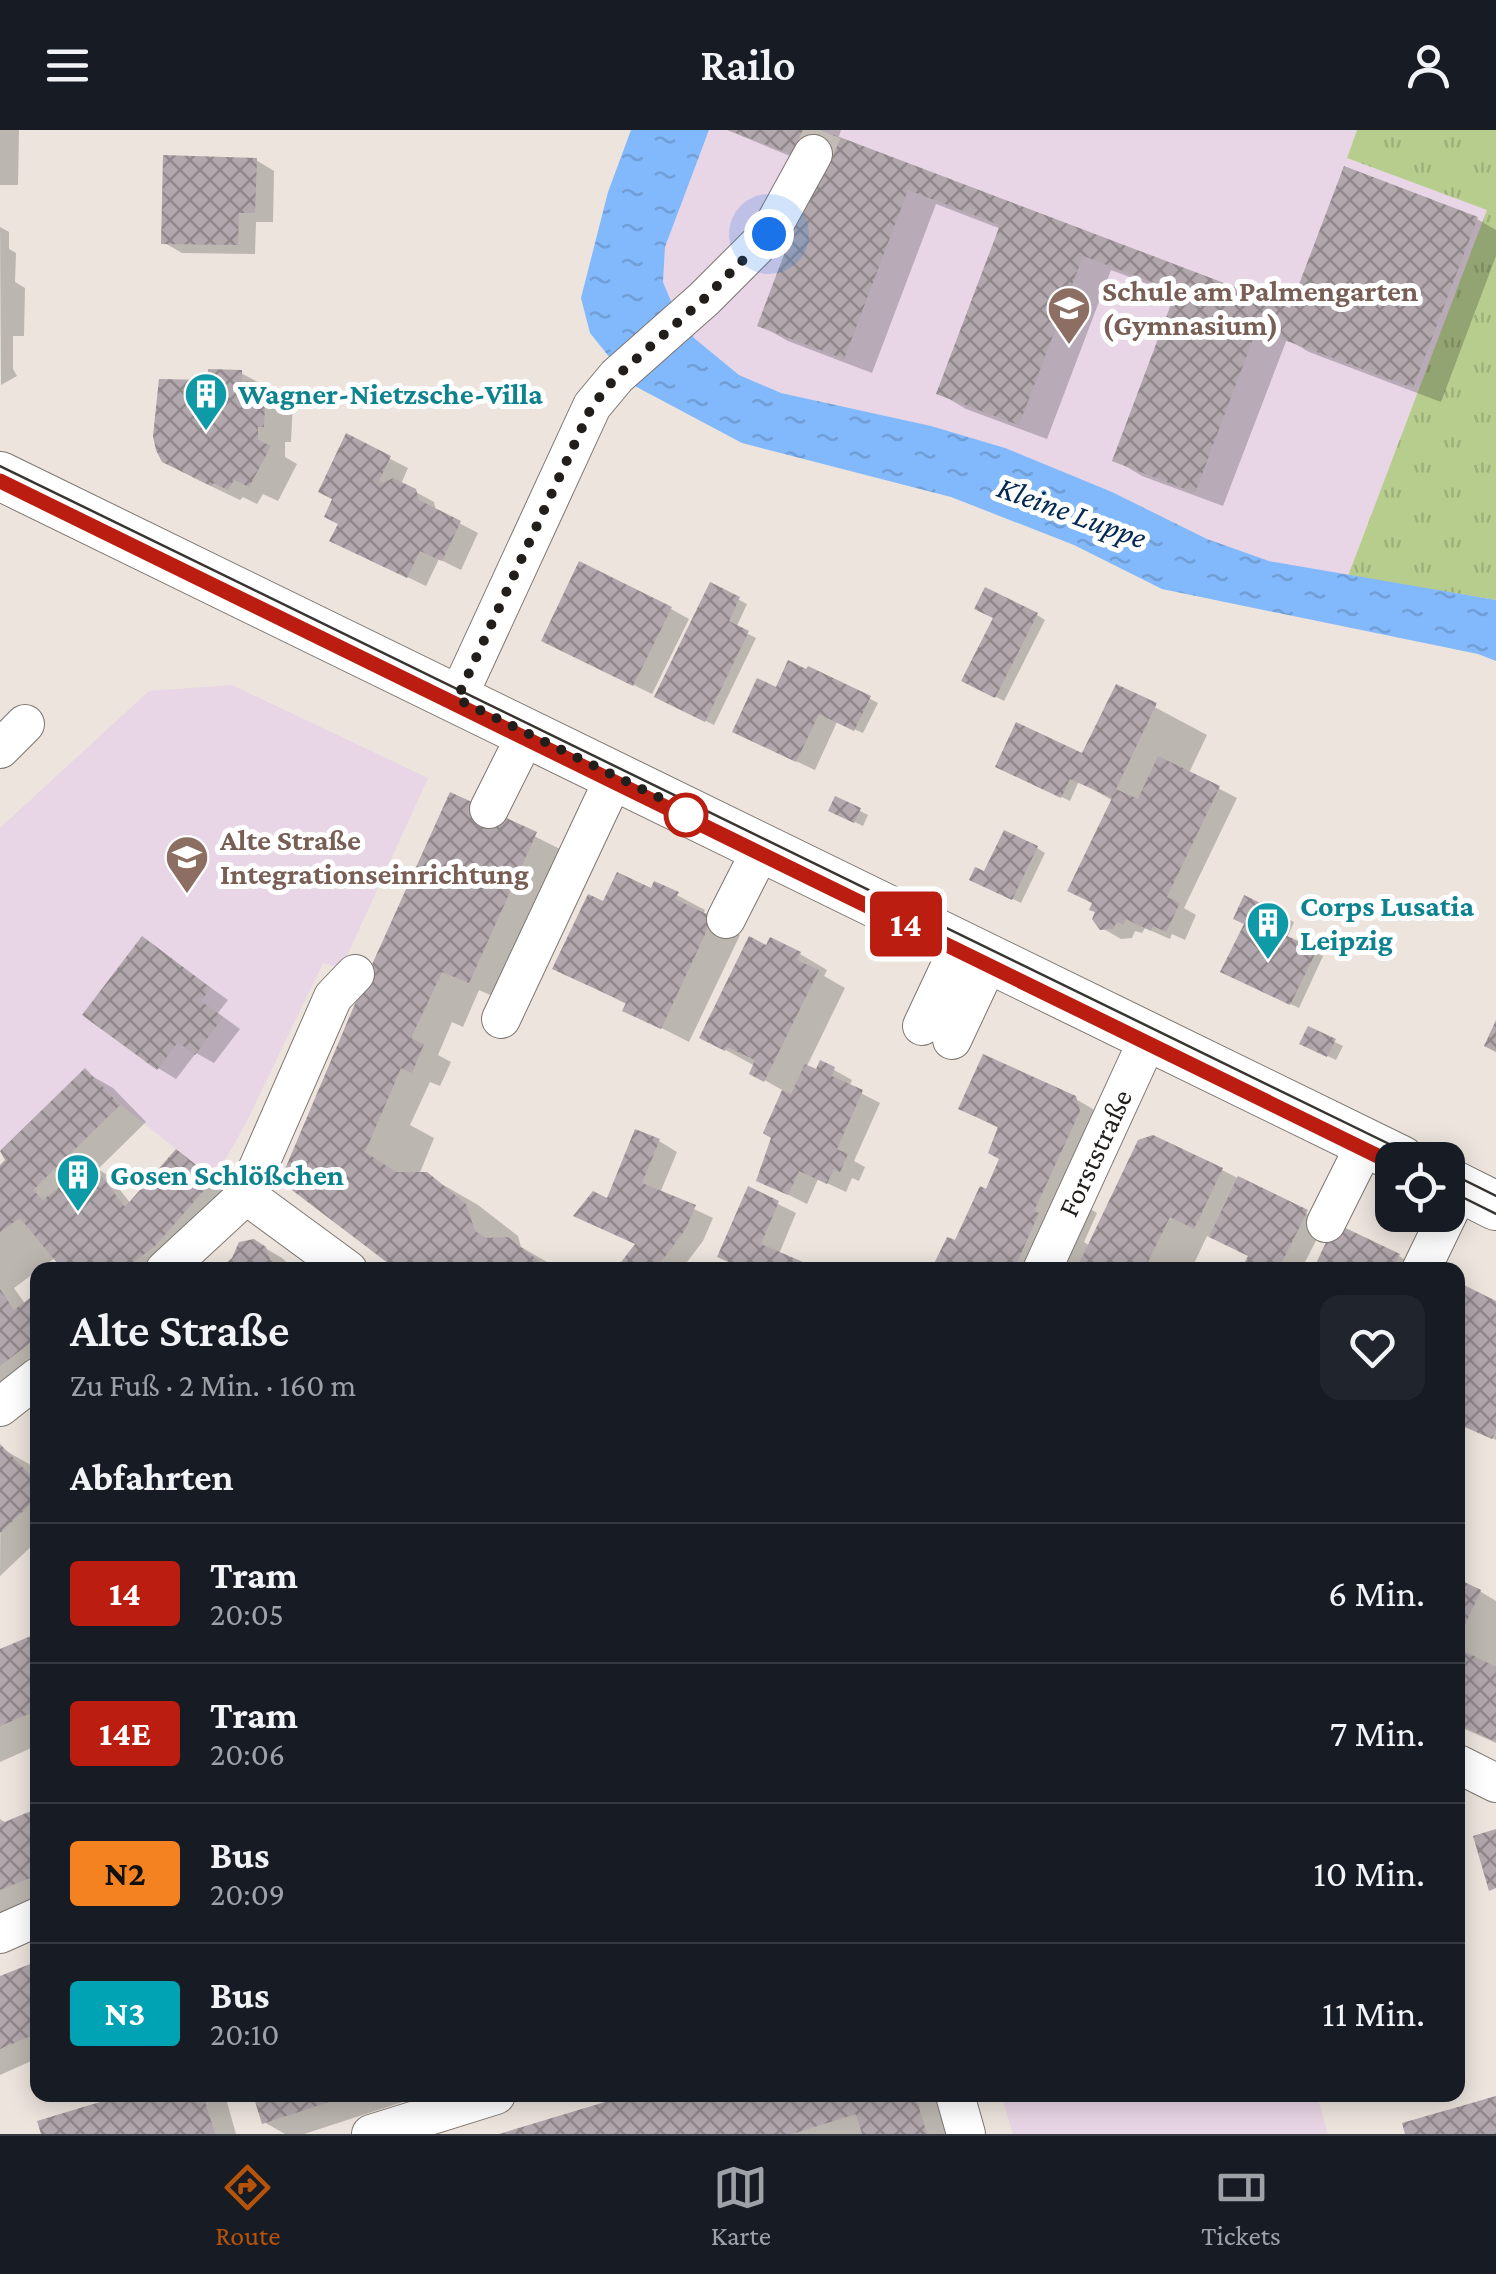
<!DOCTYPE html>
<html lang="de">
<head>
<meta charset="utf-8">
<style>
	:root { --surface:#171b24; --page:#20242c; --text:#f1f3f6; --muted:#9ea1a6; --line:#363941; --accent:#b45309 }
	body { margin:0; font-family:"Crimson Pro",serif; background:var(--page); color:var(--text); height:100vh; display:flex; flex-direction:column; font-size:38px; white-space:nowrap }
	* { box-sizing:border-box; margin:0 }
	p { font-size:32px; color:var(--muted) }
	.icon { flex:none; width:55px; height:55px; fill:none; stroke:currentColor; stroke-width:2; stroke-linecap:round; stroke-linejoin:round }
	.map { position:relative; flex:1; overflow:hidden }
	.drawer { position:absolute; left:30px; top:1132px; width:1435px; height:840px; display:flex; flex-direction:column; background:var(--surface); border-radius:20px; box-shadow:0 5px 25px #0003 }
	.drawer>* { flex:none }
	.badge { padding:0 20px; border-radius:8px; font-size:35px; line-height:65px }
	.controls { position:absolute; left:1375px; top:1012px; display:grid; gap:20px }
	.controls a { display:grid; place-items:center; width:90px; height:90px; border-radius:20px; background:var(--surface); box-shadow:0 5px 25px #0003; font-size:50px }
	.you { position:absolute; width:50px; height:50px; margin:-25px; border:8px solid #fff; border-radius:50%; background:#1a73e8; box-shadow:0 0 0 15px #1a73e833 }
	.map>.badge { position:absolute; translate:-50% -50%; box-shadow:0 0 0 5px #fff }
	h2 { padding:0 40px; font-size:38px; line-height:90px }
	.round { display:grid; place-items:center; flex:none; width:105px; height:105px; border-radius:20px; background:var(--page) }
	.overview { display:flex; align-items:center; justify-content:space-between; height:170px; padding:0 40px }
	h1 { font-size:48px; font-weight:600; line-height:75px }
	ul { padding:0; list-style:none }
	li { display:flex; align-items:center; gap:30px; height:140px; padding:0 40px; border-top:2px solid var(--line) }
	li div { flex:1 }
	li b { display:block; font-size:38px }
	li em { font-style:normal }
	li .badge { min-width:110px; font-weight:700; text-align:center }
	header { display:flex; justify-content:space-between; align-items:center; height:130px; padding:0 40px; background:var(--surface); font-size:45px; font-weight:600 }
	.tab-bar { display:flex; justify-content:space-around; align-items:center; height:140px; border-top:2px solid var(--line); background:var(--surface); font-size:28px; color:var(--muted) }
	.tab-bar a { display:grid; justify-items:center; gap:5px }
	.tab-bar .selected { color:var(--accent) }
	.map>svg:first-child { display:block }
</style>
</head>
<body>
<header><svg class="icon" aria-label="menu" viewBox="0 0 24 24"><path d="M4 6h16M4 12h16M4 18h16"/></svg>Railo<svg class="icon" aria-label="person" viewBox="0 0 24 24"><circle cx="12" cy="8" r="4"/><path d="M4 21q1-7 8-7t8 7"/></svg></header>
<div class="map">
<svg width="1496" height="2004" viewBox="0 0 1496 2004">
	<defs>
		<pattern id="grass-tufts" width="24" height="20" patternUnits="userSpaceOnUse" patternTransform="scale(2.5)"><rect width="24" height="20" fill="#b7cd8e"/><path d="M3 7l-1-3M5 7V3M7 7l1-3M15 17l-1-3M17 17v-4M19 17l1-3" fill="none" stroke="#9db07a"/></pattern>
		<pattern id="water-ripples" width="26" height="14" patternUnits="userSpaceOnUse" patternTransform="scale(2.5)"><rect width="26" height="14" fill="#82b8fc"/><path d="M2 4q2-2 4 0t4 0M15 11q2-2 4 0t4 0" fill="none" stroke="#709ed7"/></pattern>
		<pattern id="building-cross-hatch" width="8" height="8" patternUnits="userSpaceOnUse" patternTransform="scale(2.5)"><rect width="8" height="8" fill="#b1a7ac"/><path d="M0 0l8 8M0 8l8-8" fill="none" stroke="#90878b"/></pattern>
	</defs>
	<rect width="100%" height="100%" fill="#ece4dd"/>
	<path fill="#e8d5e5" d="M709 0H1357L1347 28 1488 80 1348 446 1269 431 1207 409 1112 362 931 296 781 263 739 245 694 208 675 181 663 152 665 117Z
		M232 555 428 648 341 839 323 833 245 995 214 1049 121 975 85 939 0 1021V698L149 561Z
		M1001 1965H1317L1328 2004H1013Z"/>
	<path fill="url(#grass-tufts)" d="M1357 0H1496V470L1348 446 1487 80 1347 28Z"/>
	<path fill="url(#water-ripples)" d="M631 0H709L665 117 663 152 675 181 694 208 739 245 781 263 931 296 1005 318 1112 362 1207 409 1269 431 1496 470V531L1478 524 1162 459 1074 415 951 367 742 313 631 254 590 203 581 168 608 62Z"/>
	<path fill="#0003" d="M0 0H19L18 55H0Z
		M727 0H841L838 9 1291 181 1477 89 1496 100V126L1441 272 1309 222 1287 209 1223 376 1142 346 1115 330 1177 165 1111 140 1047 309 966 279 939 263 1001 99 936 74 872 243 788 211 760 195 819 38Z
		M256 30 274 41 273 92H256L255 124 182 123 163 112Z
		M0 97 9 102V119L16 123 15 152 25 158 24 206H13V239L17 246 1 255Z
		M241 243 293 271 291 312H285V327L297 334 278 371 263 364 257 374 243 367 240 370 192 347 210 252Z
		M347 307 408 338 401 354 434 372 436 381 478 403 461 440 439 429 426 456 351 420 335 369Z
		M711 455 747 474 736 498 756 508 714 595 665 571Z
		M671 479 689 489 652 564 562 520Z
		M1037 485 1045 490 1004 571 964 550 996 488Z
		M1117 557 1207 605 1189 643 1237 668 1184 778 1196 785 1185 810 1172 804 1170 809 1145 798 1142 803 1135 801 1132 808 1121 809 1102 798 1113 671 1079 651 1070 671 1007 640 1083 627Z
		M857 562 878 573 863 603 837 592 815 640 753 611Z
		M452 665 572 725 506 872 479 860 463 897 452 892 438 925 451 932 440 956 430 952 410 995 434 1008 419 1045H426L478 1075 518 1106 521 1117 561 1140H402L283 1050Z
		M836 669 868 685 863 696 839 684Z
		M1037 718 1045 723 1021 773 981 753Z
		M656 754 705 780 703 785 740 805 689 912 626 880 628 875 556 838 604 775 652 761Z
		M1286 788 1294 792 1287 808 1323 826 1299 878 1232 846Z
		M143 809 228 870 218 883 240 899 214 933 196 923 176 949 158 938Z
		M768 818 800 824 827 840 824 846 845 858 806 938 817 942 821 934 834 940 852 950 849 957 880 973 854 1031 865 1037 859 1051 852 1048 846 1062 818 1049 807 1074 759 1050 774 1007 766 1002 784 961 752 943 755 936 702 907Z
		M1335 912 1343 916 1336 930 1311 918Z
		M85 942 113 958 146 992 98 1039 109 1046 131 1074 176 1022 240 1066 154 1140H67L56 1127 14 1158 26 1175 38 1166V1243L0 1273V1038Z
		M1074 968 1103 985 1074 1069 1097 1083 1084 1112 1090 1116 1222 1040 1325 1093 1301 1140H1247L1251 1126 1207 1106 1191 1140H934L957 1113 1002 1029 1000 999 961 978Z
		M659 1011 677 1022 660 1063 713 1088 703 1111 681 1140H618L637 1114 608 1071Z
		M749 1060 796 1083 779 1124 812 1140H747Z
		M253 1111 282 1128 295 1140H222Z
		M1399 1126 1422 1140H1315Z
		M1458 1155 1496 1174V1310L1458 1291 1461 1281 1458 1279Z
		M1 1318 29 1334 38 1343V1410L0 1446Z
		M1458 1448 1496 1471V1613L1458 1596Z
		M38 1506V1615L0 1632V1522Z
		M38 1681V1782L0 1799V1689L8 1694Z
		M38 1831V1928L0 1945V1847Z
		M131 1965H225L236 2004H44Z
		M255 1965H424L304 2004H285L264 1992Z
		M637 1965H944L956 2004H507Z"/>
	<path fill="url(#building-cross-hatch)" d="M728 0H821L1290 178 1344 36 1478 87 1413 258 1279 208 1281 201 1259 193 1195 363 1112 331 1176 161 1083 126 1019 295 936 264 1000 95 908 60 844 229 757 196 821 27H798Z
		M163 25 257 28 255 83H239L238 115 161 114Z
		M208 239 242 240V251L266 253 264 297H258V310L271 316 249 357 234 350 228 360 214 353 211 356 162 332 156 320 153 306 159 249 208 250Z
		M346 303 391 326 379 351 383 353 393 348 416 359 419 370 461 391 442 431 420 421 407 448 329 411 338 394 324 387 332 369 318 362Z
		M579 431 672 477 633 556 541 511Z
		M710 452 740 467 729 491 749 501 705 592 654 567Z
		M985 457 1038 483 995 568 961 551 993 488 974 479Z
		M788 530 806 539 808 536 871 566 854 601 819 584 796 632 732 602 757 548 776 557Z
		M1116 554 1157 573 1116 659 1138 669 1158 626 1220 656 1167 767 1180 773 1166 802 1153 796 1151 801 1126 789 1123 795 1117 792 1113 799 1100 800 1092 789 1095 782 1089 780 1092 773 1067 761 1112 668 1070 649 1061 668 995 637 1016 592 1082 623Z
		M450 662 537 702 469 853 442 842 411 908 424 914 412 943 401 938 365 1022 396 1042H427L466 1074 475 1101 486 1108 508 1107 540 1132 534 1140H397L280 1051 365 850Z
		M835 666 861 678 854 693 828 681Z
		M1004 700 1038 716 1012 770 969 750 975 737 984 741Z
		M617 742 651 758 654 751 679 762 675 769 713 787 661 899 622 881 626 873 552 839 588 764 603 771Z
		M1244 765 1287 786 1279 802 1317 820 1290 875 1220 842 1244 794 1233 789Z
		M142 806 211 858 201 871 223 887 195 925 178 912 157 940 82 885Z
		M749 806 766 815 770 807 801 822 797 830 819 840 764 952 749 944 755 930 727 917 725 921 699 908Z
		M1496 890V922L1484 916Z
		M1308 896 1336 909 1327 927 1299 914Z
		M983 924 1076 966 1080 981 1034 1081 1039 1083 1015 1137 1007 1134 1004 1140H931L947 1107 955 1110 980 1056 986 1059 999 1029 988 1023 998 997 958 979Z
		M820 930 835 937 832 946 863 960 837 1019 848 1024 840 1042 834 1039 827 1054 799 1041 788 1065 756 1051 771 1008 763 1003 782 960 791 964 805 934 816 939Z
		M85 938 120 975 33 1060 43 1070 91 1032 125 1077 176 1019 214 1049 155 1116 123 1140H63L20 1088 0 1102V1035L5 1030 0 1021Z
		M635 999 660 1009 642 1053 696 1075 685 1100 655 1140H615L635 1114 573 1086 593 1061 607 1068Z
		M1153 1005 1223 1038 1194 1099 1170 1087 1144 1140H1076L1138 1010Z
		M1238 1046 1308 1080 1278 1140H1241L1248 1126 1209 1107Z
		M748 1056 779 1071 761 1114 803 1132 800 1140H747L717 1127Z
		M1335 1093 1400 1124 1392 1140H1313Z
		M254 1109 266 1117 270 1130 284 1140H218L232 1128 239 1112Z
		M1458 1152 1496 1171V1300L1492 1309 1458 1294Z
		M0 1159 14 1180 38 1162V1207L0 1236Z
		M0 1314 38 1353V1367L0 1403Z
		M1458 1449 1481 1460 1458 1510Z
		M38 1503V1580L0 1596V1519Z
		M1458 1518 1496 1537V1612L1458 1594Z
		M38 1678V1745L0 1760V1694Z
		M1496 1699V1758L1489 1761 1473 1706Z
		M38 1831V1903L0 1919V1846Z
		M123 1965H203L215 2004H41L37 1991Z
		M253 1965H347V1966L262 1994Z
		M628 1965H915L927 2004H862L856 1984 792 2004H499Z
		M1496 1966V2004H1405L1402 1993Z"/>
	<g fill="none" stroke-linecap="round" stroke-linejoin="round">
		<path stroke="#c3bcb6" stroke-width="38" stroke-dasharray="38 19" stroke-linecap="butt" d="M813 24 823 1"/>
		<g stroke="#7d7670" stroke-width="40">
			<path id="minor" d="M457 569 592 276 617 246 704 169 769 104 813 24
				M0 619 25 594
				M489 679 527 603
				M726 789 762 718
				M501 889 615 646
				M922 896 960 815
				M952 910 990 829
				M246 1065 348 1140
				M1326 1093 1366 1013
				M165 1140 246 1065 333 867 355 844
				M1042 1140 1149 907
				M1421 1140 1460 1059
				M0 1277 38 1247
				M1458 1634 1496 1653
				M0 1804 38 1787
				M955 1965 966 2004
				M371 2004 496 1965"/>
		</g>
		<g stroke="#7d7670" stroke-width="50">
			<path id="major" d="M0 346 1401 1030
				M1448 1052 1496 1076"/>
		</g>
		<use href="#minor" stroke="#fff" stroke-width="38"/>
		<use href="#major" stroke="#fff" stroke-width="48"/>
		<path stroke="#393531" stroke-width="2.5" d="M0 336 1422 1030
			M81 391 193 446
			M714 700 795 740
			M943 812 1392 1033
			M1448 1042 1496 1066
			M1448 1060 1496 1084"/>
	</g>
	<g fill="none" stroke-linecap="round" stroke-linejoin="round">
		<g stroke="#fff" stroke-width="22">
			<path id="line" d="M0 351 1392 1033"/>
		</g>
		<use href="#line" stroke="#bb1e10" stroke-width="15"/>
		<path stroke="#211e1b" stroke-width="10" stroke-dasharray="0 18" d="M686 685 687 681 457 569 592 276 617 246 704 169 769 104"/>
	</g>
	<defs>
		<g id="school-pin" transform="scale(2.25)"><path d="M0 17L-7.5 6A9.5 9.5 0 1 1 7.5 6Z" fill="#8d6e63" stroke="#fff"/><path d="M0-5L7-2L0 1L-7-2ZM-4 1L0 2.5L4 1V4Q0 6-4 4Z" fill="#fff"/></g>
		<g id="building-pin" transform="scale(2.25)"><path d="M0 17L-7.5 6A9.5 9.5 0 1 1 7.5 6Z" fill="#0f9aa8" stroke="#fff"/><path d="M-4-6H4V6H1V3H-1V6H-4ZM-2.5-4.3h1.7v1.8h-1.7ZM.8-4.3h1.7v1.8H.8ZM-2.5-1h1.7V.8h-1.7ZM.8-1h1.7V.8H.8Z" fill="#fff"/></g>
	</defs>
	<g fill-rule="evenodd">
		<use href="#school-pin" x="1069" y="178"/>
		<use href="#building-pin" x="206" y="264"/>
		<use href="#school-pin" x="187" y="727"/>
		<use href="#building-pin" x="1268" y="793"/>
		<use href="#building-pin" x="78" y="1045"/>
	</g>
	<circle fill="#fff" stroke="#bb1e10" stroke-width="5" cx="686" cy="685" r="20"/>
	<g text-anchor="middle" stroke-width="10" stroke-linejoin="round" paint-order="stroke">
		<g font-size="30" font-weight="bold" fill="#785e54" stroke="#fff" text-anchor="start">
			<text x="1102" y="171">Schule am Palmengarten<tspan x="1102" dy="34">(Gymnasium)</tspan></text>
			<text x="220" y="720">Alte Straße<tspan x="220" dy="34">Integrationseinrichtung</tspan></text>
		</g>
		<g font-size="30" font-weight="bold" fill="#0d838f" stroke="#fff" text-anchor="start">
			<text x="238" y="274">Wagner-Nietzsche-Villa</text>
			<text x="1300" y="786">Corps Lusatia<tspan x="1300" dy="34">Leipzig</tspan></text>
			<text x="110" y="1055">Gosen Schlößchen</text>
		</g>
		<g font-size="30" fill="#211e1b" stroke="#fff">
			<text transform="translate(1095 1023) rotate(-65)" y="10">Forststraße</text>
		</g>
		<g font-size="32" font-style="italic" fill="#042953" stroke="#fff">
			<text transform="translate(1072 382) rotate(20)" y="11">Kleine Luppe</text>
		</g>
	</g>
</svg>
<div class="controls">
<a><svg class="icon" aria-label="locate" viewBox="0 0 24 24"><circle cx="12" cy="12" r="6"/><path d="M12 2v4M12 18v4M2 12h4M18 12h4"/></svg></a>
</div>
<div class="you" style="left:769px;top:104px"></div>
<b class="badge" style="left:906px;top:794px;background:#bb1e10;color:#fff">14</b>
<section class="drawer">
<div class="overview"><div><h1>Alte Straße</h1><p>Zu Fuß · 2 Min. · 160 m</p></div><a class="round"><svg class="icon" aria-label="heart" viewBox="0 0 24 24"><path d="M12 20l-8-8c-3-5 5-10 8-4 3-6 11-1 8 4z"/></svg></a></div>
<h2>Abfahrten</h2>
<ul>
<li><span class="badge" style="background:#bb1e10;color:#fff">14</span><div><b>Tram</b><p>20:05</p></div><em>6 Min.</em></li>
<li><span class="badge" style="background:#bb1e10;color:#fff">14E</span><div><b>Tram</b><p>20:06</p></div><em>7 Min.</em></li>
<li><span class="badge" style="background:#f58220;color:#111">N2</span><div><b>Bus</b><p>20:09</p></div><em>10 Min.</em></li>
<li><span class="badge" style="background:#00a3b4;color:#fff">N3</span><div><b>Bus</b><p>20:10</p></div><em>11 Min.</em></li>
</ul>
</section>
</div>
<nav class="tab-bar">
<a class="selected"><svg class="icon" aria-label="directions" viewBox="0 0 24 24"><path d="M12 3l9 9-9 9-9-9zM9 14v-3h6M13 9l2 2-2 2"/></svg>Route</a>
<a><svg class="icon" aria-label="map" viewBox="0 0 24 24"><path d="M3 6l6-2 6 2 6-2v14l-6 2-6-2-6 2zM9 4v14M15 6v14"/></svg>Karte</a>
<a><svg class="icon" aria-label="tickets" viewBox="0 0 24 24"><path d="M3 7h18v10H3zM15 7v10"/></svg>Tickets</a>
</nav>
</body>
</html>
